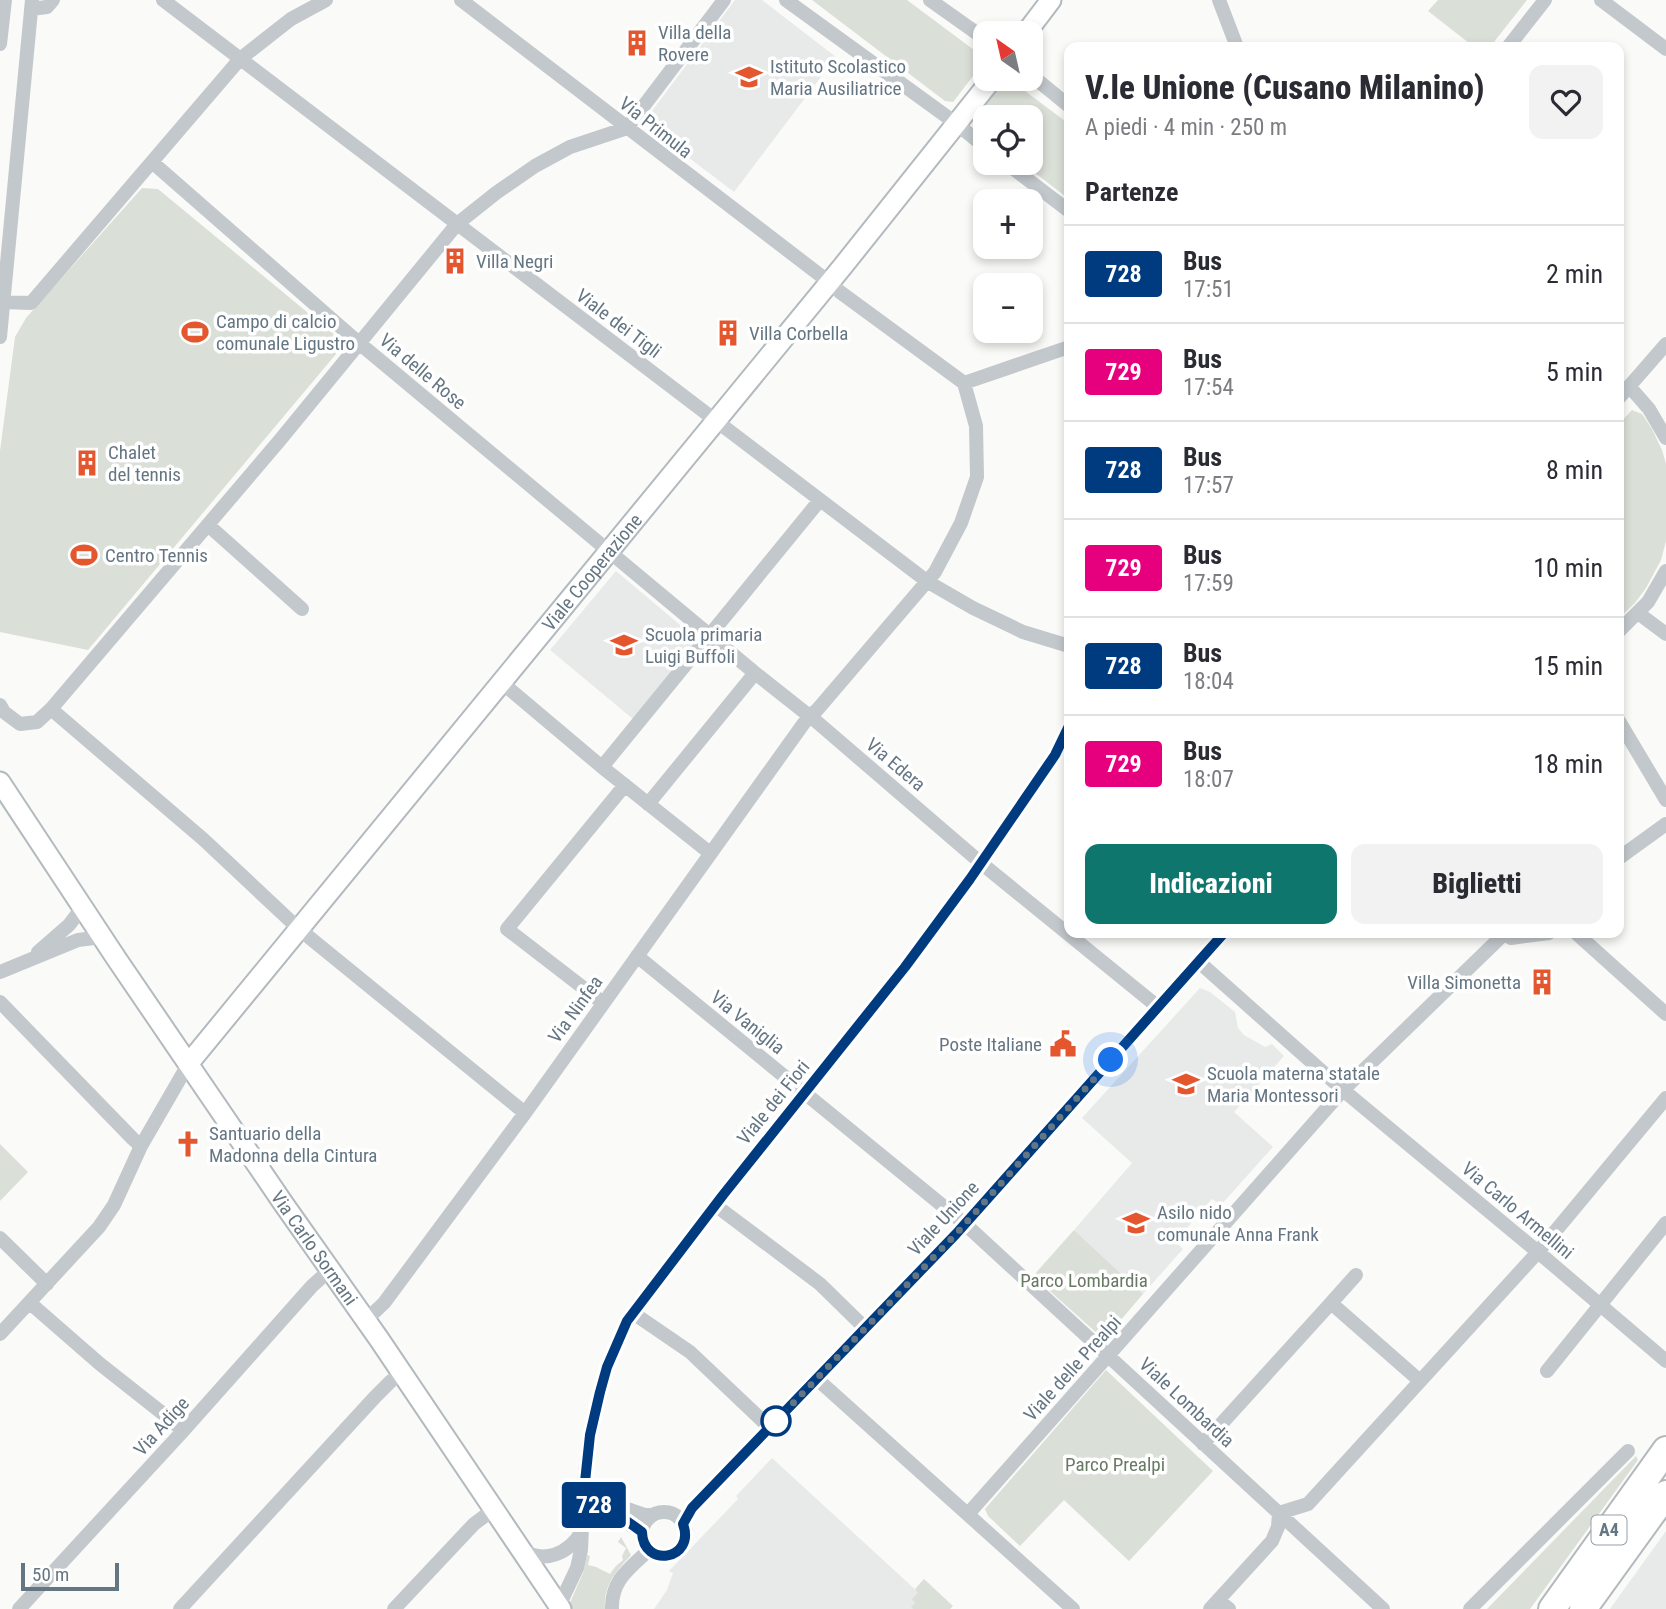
<!DOCTYPE html>
<html lang="it">
<head>
<meta charset="utf-8">
<style>
	:root { --surface:#fff; --page:#f2f2f3; --text:#2b2b33; --muted:#7c7c81; --line:#e1e1e2; --accent:#0f766e }
	body { margin:0; font-family:"Roboto Condensed",sans-serif; background:var(--page); color:var(--text); height:100vh; display:flex; flex-direction:column; font-size:26px; white-space:nowrap }
	* { box-sizing:border-box; margin:0 }
	p { font-size:23px; color:var(--muted) }
	.icon { flex:none; width:38px; height:38px; fill:none; stroke:currentColor; stroke-width:2; stroke-linecap:round; stroke-linejoin:round }
	.map { position:relative; flex:1; overflow:hidden }
	.details { position:absolute; left:1064px; top:42px; width:560px; height:896px; display:flex; flex-direction:column; background:var(--surface); border-radius:14px; box-shadow:0 4px 10px #0003 }
	.details>* { flex:none }
	.badge { padding:0 14px; border-radius:5px; font-size:24px; line-height:46px }
	.needle { width:46px; rotate:326deg }
	.fabs { position:absolute; left:973px; top:21px; display:grid; gap:14px }
	.fabs a { display:grid; place-items:center; width:70px; height:70px; border-radius:14px; background:var(--surface); box-shadow:0 4px 10px #0003; font-size:35px }
	.scale { position:absolute; left:21px; bottom:18px; width:98px; box-sizing:border-box; padding-left:7px; border:4px solid #657683; border-top:0; font-size:19px; line-height:24px; white-space:nowrap; color:#657683; -webkit-text-stroke:5px #fff; paint-order:stroke }
	.you { position:absolute; width:35px; height:35px; margin:-18px; border:5px solid #fff; border-radius:50%; background:#1a73e8; box-shadow:0 0 0 10px #1a73e833 }
	.map>.badge { position:absolute; translate:-50% -50%; box-shadow:0 0 0 4px #fff }
	h2 { padding:0 21px; font-size:26px; line-height:63px }
	.round { display:grid; place-items:center; flex:none; width:74px; height:74px; border-radius:14px; background:var(--page) }
	.head { display:flex; align-items:center; justify-content:space-between; height:119px; padding:0 21px }
	h1 { font-size:33px; font-weight:800; line-height:52px }
	.action { display:flex; gap:14px; margin-top:auto; padding:14px 21px }
	.action a { flex:1; height:80px; border-radius:14px; background:var(--accent); color:#fff; font-size:28px; font-weight:800; line-height:80px; text-align:center }
	.action a+a { background:var(--page); color:var(--text) }
	ul { padding:0; list-style:none }
	li { display:flex; align-items:center; gap:21px; height:98px; padding:0 21px; border-top:2px solid var(--line) }
	li div { flex:1 }
	li b { display:block; font-size:26px }
	li em { font-style:normal }
	li .badge { min-width:77px; font-weight:700; text-align:center }
	.map>svg:first-child { display:block }
</style>
</head>
<body>
<div class="map">
<svg width="1666" height="1609" viewBox="0 0 1666 1609">
	<rect width="100%" height="100%" fill="#fafaf8"/>
	<path fill="#e8e9e9" d="M735 0H762L836 57 734 192 643 123Z
		M616 571 698 640 633 719 550 650Z
		M1200 988 1210 992 1235 1012 1238 1028 1244 1035 1265 1047 1272 1044 1284 1056 1234 1112 1273 1147 1221 1205 1212 1199 1175 1242 1183 1249 1143 1294 1074 1230 1132 1163 1082 1118Z
		M772 1458 919 1593 915 1603 912 1607 913 1609H654L667 1590 673 1573 669 1571 738 1499 736 1496Z
		M1666 1531V1609H1610Z"/>
	<path fill="#dadfd7" d="M812 0H907L982 56 983 63 953 102 945 101Z
		M1438 0H1527L1490 47H1474L1428 11Z
		M1009 79 1069 124V199L1022 163H1031V117H985V135L973 123 974 118 1003 81Z
		M142 188 158 189 336 336V354L88 650 0 632V451L15 337 26 318Z
		M1632 410 1642 414 1652 429 1662 450 1666 464V541L1661 560 1646 588 1635 603 1619 618V424Z
		M0 1144 28 1172 0 1201Z
		M1074 1230 1143 1294 1108 1335H1099L1033 1276Z
		M1106 1370 1213 1471 1129 1561 1064 1500 1020 1546 988 1516 985 1509Z
		M1636 1456 1638 1460 1530 1609H1487Z
		M621 1537 631 1555C616 1572 603 1585 605 1609H571L569 1605 583 1573 587 1555 590 1556 588 1565 596 1567 610 1574 615 1567 623 1560 622 1556 626 1548 618 1542Z
		M924 1579 953 1606 950 1609H913L911 1607 915 1603 912 1599 918 1593 915 1589Z"/>
	<g fill="none" stroke-linecap="round" stroke-linejoin="round">
		<g stroke="#b3babf" stroke-width="23">
			<g id="secondary">
				<path d="M1026 33 1051 0"/>
				<path id="s1" d="M0 782 116 958 283 1203 379 1339 561 1609"/>
				<path id="s2" d="M189 1063 843 266 992 79"/>
			</g>
		</g>
		<g stroke="#b4b9bd" stroke-width="30">
			<path id="highway" d="M1552 1609 1666 1450
				M1583 1609 1666 1494"/>
		</g>
		<path stroke="#c3c8cc" stroke-width="14" d="M163 0 928 582 973 608 1023 632 1069 646
			M786 0 957 124 985 147
			M930 0 985 39
			M1219 0 1237 47
			M1601 0 1666 49
			M31 9 47 7 53 0
			M0 44 5 0
			M1508 47 1545 0
			M1031 75 1069 106
			M152 162 359 343 755 673 817 722 981 863 1158 1007
			M1006 163 1069 211
			M3 302 31 303 240 59 291 19 326 0
			M0 337 32 0
			M964 383 1069 347
			M1629 386 1649 409 1666 438
			M1619 398 1666 344
			M208 525 302 609
			M1638 613 1666 634
			M1619 631 1648 602 1666 571
			M501 682 602 767 710 853
			M0 705 4 712 20 724 37 722 51 709 280 440 457 224 496 193 535 166 570 147 627 128 724 0
			M51 709 203 839 299 929 525 1113
			M1619 721 1666 800
			M602 767 820 500
			M648 804 755 673
			M1619 858 1666 824
			M1503 933 1511 938 1549 933
			M1576 933 1666 1014
			M38 952 69 925 82 908
			M637 956 965 1224 1383 1609
			M1199 962 1343 1090 1538 1252 1666 1361
			M0 972 78 940 102 937
			M0 1002 133 1139 141 1146
			M603 1003 507 929 625 785
			M715 1205 820 1284 865 1328
			M0 1238 47 1284
			M30 1303 100 1364 171 1420 183 1431
			M1331 1303 1356 1275
			M633 1313 690 1352 769 1427
			M366 1320 384 1303 525 1113 809 716 817 710 935 572 961 523 977 477 976 426 964 383 840 292 829 282 461 0
			M0 1334 99 1227 114 1205 141 1146 189 1063
			M1547 1371 1666 1223
			M817 1379 1073 1609
			M1203 1444 1331 1303 1420 1381
			M587 1504 622 1507 645 1515H653
			M602 1508 642 1532
			M642 1534a22 22 0 1 1 44 0a22 22 0 1 1-44 0Z
			M968 1514 1343 1090 1504 934
			M683 1524 692 1508 965 1224 1224 933
			M522 1550C544 1564 569 1554 582 1531
			M1218 1600 1229 1609
			M559 1606 577 1568 581 1550 582 1527 587 1504 584 1491 585 1472 590 1435 600 1392 607 1367 627 1322 723 1195 905 967 970 879 1055 755 1069 726
			M19 1609 183 1431 312 1286 331 1269
			M180 1609 375 1397 391 1381 403 1373
			M394 1609 474 1524 494 1509
			M612 1609C611 1580 630 1568 649 1550
			M1210 1609 1272 1541 1278 1527 1279 1513 1308 1504 1538 1252 1666 1098
			M1470 1609 1628 1451"/>
		<use href="#secondary" stroke="#fff" stroke-width="19"/>
		<use href="#highway" stroke="#fff" stroke-width="26"/>
	</g>
	<g fill="none" stroke-linecap="round" stroke-linejoin="round">
		<g stroke="#fff" stroke-width="16">
			<path id="line" d="M1069 726 1055 755 970 879 905 967 723 1195 627 1321 607 1367 600 1392 590 1435 584 1491 587 1504C607 1506 626 1520 642 1532 643 1569 696 1560 683 1524L692 1508 956 1234 1224 933"/>
		</g>
		<use href="#line" stroke="#003b80" stroke-width="10"/>
		<path stroke="#657683" stroke-width="7" stroke-dasharray="0 12.6" d="M776 1421 956 1234 1111 1060"/>
	</g>
	<defs>
		<g id="building-bare" transform="scale(2.1)"><path d="M-4-6H4V6H1V3H-1V6H-4ZM-2.5-4.3h1.7v1.8h-1.7ZM.8-4.3h1.7v1.8H.8ZM-2.5-1h1.7V.8h-1.7ZM.8-1h1.7V.8H.8Z" fill="#e4572e" stroke="#fff" stroke-width="2.5" paint-order="stroke"/></g>
		<g id="school-bare" transform="scale(2.1)"><path d="M0-5L7-2L0 1L-7-2ZM-4 1L0 2.5L4 1V4Q0 6-4 4Z" fill="#e4572e" stroke="#fff" stroke-width="2.5" paint-order="stroke"/></g>
		<g id="stadium-bare" transform="scale(2.1)"><path d="M0-5a6.5 5 0 1 0 0 10a6.5 5 0 1 0 0-10ZM-3.5-1.8h7v3.6h-7Z" fill="#e4572e" stroke="#fff" stroke-width="2.5" paint-order="stroke"/></g>
		<g id="civic-bare" transform="scale(2.1)"><path d="M-.6-6.5H3V-4.5H.6V-3L4-1V1h2V6H-6V1h2V-1L-.6-3ZM-1.2 2.5V6h2.4V2.5Z" fill="#e4572e" stroke="#fff" stroke-width="2.5" paint-order="stroke"/></g>
		<g id="church-bare" transform="scale(2.1)"><path d="M-1.2-6h2.4v3.5h3.3v2.4h-3.3V6h-2.4V-.1h-3.3v-2.4h3.3Z" fill="#e4572e" stroke="#fff" stroke-width="2.5" paint-order="stroke"/></g>
	</defs>
	<g fill-rule="evenodd">
		<use href="#building-bare" x="637" y="43"/>
		<use href="#school-bare" x="749" y="77"/>
		<use href="#building-bare" x="455" y="261"/>
		<use href="#stadium-bare" x="195" y="332"/>
		<use href="#building-bare" x="728" y="333"/>
		<use href="#building-bare" x="87" y="463"/>
		<use href="#stadium-bare" x="84" y="555"/>
		<use href="#school-bare" x="624" y="645"/>
		<use href="#building-bare" x="1542" y="982"/>
		<use href="#civic-bare" x="1063" y="1044"/>
		<use href="#school-bare" x="1186" y="1084"/>
		<use href="#church-bare" x="188" y="1144"/>
		<use href="#school-bare" x="1136" y="1223"/>
	</g>
	<circle fill="#fff" stroke="#003b80" stroke-width="3.5" cx="776" cy="1421" r="14"/>
	<g text-anchor="middle" stroke-width="7" stroke-linejoin="round" paint-order="stroke">
		<rect fill="#fff" stroke="#939fa8" stroke-width="2" x="1591.5" y="1515.5" width="35" height="29" rx="5"/>
		<g font-size="18" font-weight="bold" fill="#657683">
			<text x="1609" y="1536">A4</text>
		</g>
		<g font-size="19" fill="#657683" stroke="#fff" text-anchor="start">
			<text x="658" y="39">Villa della<tspan x="658" dy="22">Rovere</tspan></text>
			<text x="770" y="73">Istituto Scolastico<tspan x="770" dy="22">Maria Ausiliatrice</tspan></text>
			<text x="476" y="268">Villa Negri</text>
			<text x="216" y="328">Campo di calcio<tspan x="216" dy="22">comunale Ligustro</tspan></text>
			<text x="749" y="340">Villa Corbella</text>
			<text x="108" y="459">Chalet<tspan x="108" dy="22">del tennis</tspan></text>
			<text x="105" y="562">Centro Tennis</text>
			<text x="645" y="641">Scuola primaria<tspan x="645" dy="22">Luigi Buffoli</tspan></text>
			<text x="1521" y="989" text-anchor="end">Villa Simonetta</text>
			<text x="1042" y="1051" text-anchor="end">Poste Italiane</text>
			<text x="1207" y="1080">Scuola materna statale<tspan x="1207" dy="22">Maria Montessori</tspan></text>
			<text x="209" y="1140">Santuario della<tspan x="209" dy="22">Madonna della Cintura</tspan></text>
			<text x="1157" y="1219">Asilo nido<tspan x="1157" dy="22">comunale Anna Frank</tspan></text>
		</g>
		<g font-size="19" fill="#657683" stroke="#fff">
			<text transform="translate(656 127) rotate(38)" y="7">Via Primula</text>
			<text transform="translate(619 323) rotate(37)" y="7">Viale dei Tigli</text>
			<text transform="translate(423 371) rotate(40)" y="7">Via delle Rose</text>
			<text dy="7" stroke="none"><textPath href="#s2" startOffset="635">Viale Cooperazione</textPath></text>
			<text transform="translate(896 764) rotate(40)" y="7">Via Edera</text>
			<text transform="translate(575 1009) rotate(-54)" y="7">Via Ninfea</text>
			<text transform="translate(748 1022) rotate(39)" y="7">Via Vaniglia</text>
			<text transform="translate(773 1102) rotate(-51)" y="7">Viale dei Fiori</text>
			<text transform="translate(1518 1210) rotate(40)" y="7">Via Carlo Armellini</text>
			<text transform="translate(943 1218) rotate(-47)" y="7">Viale Unione</text>
			<text dy="7" stroke="none"><textPath href="#s1" startOffset="562">Via Carlo Sormani</textPath></text>
			<text transform="translate(1072 1368) rotate(-48)" y="7">Viale delle Prealpi</text>
			<text transform="translate(1187 1402) rotate(43)" y="7">Viale Lombardia</text>
			<text transform="translate(161 1426) rotate(-48)" y="7">Via Adige</text>
		</g>
		<g font-size="19" fill="#687a64" stroke="#fff">
			<text x="1084" y="1287">Parco Lombardia</text>
			<text x="1115" y="1471">Parco Prealpi</text>
		</g>
	</g>
</svg>
<div class="fabs">
<a><svg class="needle" viewBox="-14 -14 28 28"><path d="M0-13l5 13h-10z" fill="#e53935"/><path d="M0 13l5-13h-10z" fill="#7c7c81"/></svg></a>
<a><svg class="icon" aria-label="locate" viewBox="0 0 24 24"><circle cx="12" cy="12" r="6"/><path d="M12 2v4M12 18v4M2 12h4M18 12h4"/></svg></a>
<a>+</a>
<a>−</a>
</div>
<div class="scale">50 m</div>
<div class="you" style="left:1111px;top:1060px"></div>
<b class="badge" style="left:594px;top:1505px;background:#003b80;color:#fff">728</b>
<section class="details">
<div class="head"><div><h1>V.le Unione (Cusano Milanino)</h1><p>A piedi · 4 min · 250 m</p></div><a class="round"><svg class="icon" aria-label="heart" viewBox="0 0 24 24"><path d="M12 20l-8-8c-3-5 5-10 8-4 3-6 11-1 8 4z"/></svg></a></div>
<h2>Partenze</h2>
<ul>
<li><span class="badge" style="background:#003b80;color:#fff">728</span><div><b>Bus</b><p>17:51</p></div><em>2 min</em></li>
<li><span class="badge" style="background:#e6007e;color:#fff">729</span><div><b>Bus</b><p>17:54</p></div><em>5 min</em></li>
<li><span class="badge" style="background:#003b80;color:#fff">728</span><div><b>Bus</b><p>17:57</p></div><em>8 min</em></li>
<li><span class="badge" style="background:#e6007e;color:#fff">729</span><div><b>Bus</b><p>17:59</p></div><em>10 min</em></li>
<li><span class="badge" style="background:#003b80;color:#fff">728</span><div><b>Bus</b><p>18:04</p></div><em>15 min</em></li>
<li><span class="badge" style="background:#e6007e;color:#fff">729</span><div><b>Bus</b><p>18:07</p></div><em>18 min</em></li>
</ul>
<div class="action"><a>Indicazioni</a><a>Biglietti</a></div>
</section>
</div>
</body>
</html>
